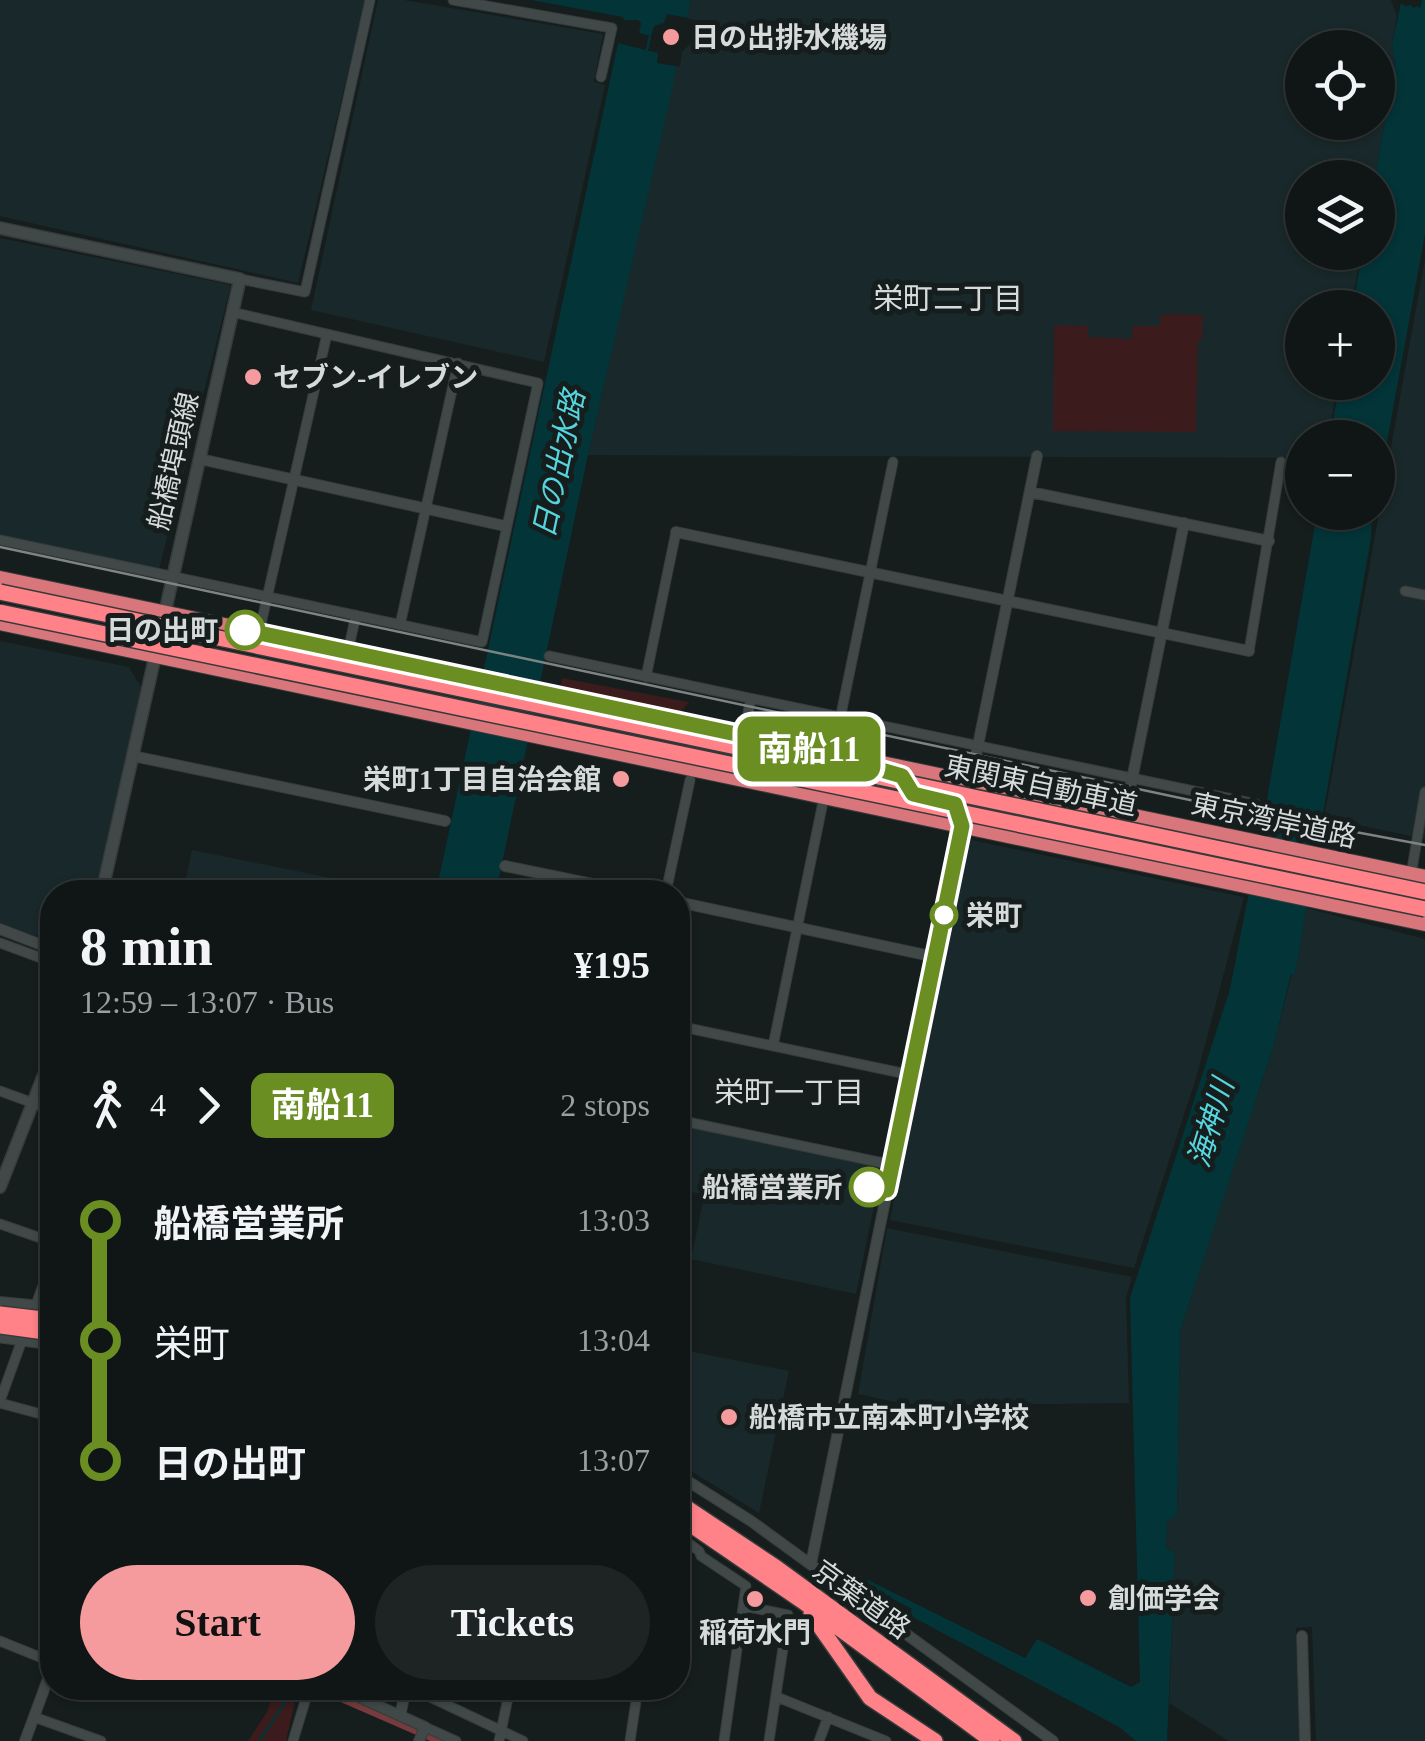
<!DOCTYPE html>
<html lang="en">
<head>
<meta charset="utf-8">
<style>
	:root { --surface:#101616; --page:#1e2323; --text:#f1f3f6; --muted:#9c9fa1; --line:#303535; --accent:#f59b9d }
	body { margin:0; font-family:"Times New Roman","Noto Sans JP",serif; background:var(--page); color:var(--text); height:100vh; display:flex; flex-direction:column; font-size:38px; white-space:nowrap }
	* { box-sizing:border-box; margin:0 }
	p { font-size:32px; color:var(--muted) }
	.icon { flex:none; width:55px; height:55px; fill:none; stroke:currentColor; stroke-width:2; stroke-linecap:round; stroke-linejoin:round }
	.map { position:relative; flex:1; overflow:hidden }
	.details { position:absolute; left:40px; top:880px; width:650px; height:820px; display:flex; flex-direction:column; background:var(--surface); border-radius:40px; box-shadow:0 2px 8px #0004,0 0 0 2px var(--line) }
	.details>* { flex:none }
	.badge { padding:0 20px; border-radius:15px; font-size:35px; line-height:65px }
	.tools { position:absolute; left:1285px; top:30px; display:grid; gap:20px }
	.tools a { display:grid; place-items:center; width:110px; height:110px; border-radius:50%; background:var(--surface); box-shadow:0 2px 8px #0004,0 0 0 2px var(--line); font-size:50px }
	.map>.badge { position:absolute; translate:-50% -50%; box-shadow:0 0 0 5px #fff }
	.legs { display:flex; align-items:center; gap:15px; height:110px; padding:0 40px; font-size:32px }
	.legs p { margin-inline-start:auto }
	.overview { display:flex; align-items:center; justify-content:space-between; height:170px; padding:0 40px }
	h1 { font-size:55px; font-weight:700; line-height:75px }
	.primary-button { display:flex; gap:20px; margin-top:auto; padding:20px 40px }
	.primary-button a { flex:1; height:115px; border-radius:60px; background:var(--accent); color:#111; font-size:40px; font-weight:700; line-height:115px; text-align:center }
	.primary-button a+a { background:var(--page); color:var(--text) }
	ul { padding:0 40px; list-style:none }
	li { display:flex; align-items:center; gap:35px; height:120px; font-size:38px }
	li i { display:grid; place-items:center; width:15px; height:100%; margin:0 12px; background:currentColor }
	li i::after { content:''; width:25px; height:25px; margin:-12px; border:8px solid; border-radius:50%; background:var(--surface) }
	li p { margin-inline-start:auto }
	li:first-child i { background:linear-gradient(#0000 50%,currentColor 0) }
	li:last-child i { background:linear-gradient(currentColor 50%,#0000 0) }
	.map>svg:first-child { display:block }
</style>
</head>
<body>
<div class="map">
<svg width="1425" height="1741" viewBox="0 0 1425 1741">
	<rect width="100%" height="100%" fill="#161d1d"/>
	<path fill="#19282a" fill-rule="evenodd" d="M0 0H365L298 283 0 216Z
		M378 0H404L603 34 594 82 605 85 544 362 311 310Z
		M691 0H1391L1397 16 1392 44 1395 65 1375 177 1302 178V252L1361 253 1351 307 1302 308V382L1338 383 1328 437 1302 438V458L588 455 672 81 676 66 680 67 682 52 694 40 701 22 687 18ZM1302 48H1378V122H1302Z
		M0 238 231 285 159 569 0 535Z
		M1425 259V839L1324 818Z
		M0 641 129 667 141 687 95 892H52V942L0 923Z
		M967 839 1244 897 1197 1075 1134 1268 890 1220Z
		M192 850 400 892H183Z
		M1306 908 1425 939V1741H1316L1312 1627 1296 1628 1299 1741H1229L1169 1703 1175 1552 1166 1548 1167 1520 1177 1514 1180 1331 1274 1045 1292 973H1295Z
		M678 1125 882 1167 856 1294 691 1259 704 1197 754 1206 678 1189Z
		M887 1228 1132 1277 1126 1298 1129 1403 913 1406 858 1394Z
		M678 1349 789 1371 759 1513 678 1463Z"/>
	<path fill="#3b1b1c" d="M1161 314 1203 315 1202 340H1198L1196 432 1053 431 1054 325 1088 326V337L1132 339 1133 326H1160Z
		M562 678 689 702 680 713 560 689Z
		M275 1688H298L286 1741H248L267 1712Z"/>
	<path fill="#753b3e" d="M340 1691 447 1741H430L336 1700Z"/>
	<path fill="#033438" d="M531 0H691L687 18 667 14 664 23 654 26 651 36 639 33 641 23 638 20H624L623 17Z
		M1422 0H1425V234L1378 491V438L1330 437 1340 383 1378 382V308L1353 307 1362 253 1378 252 1375 177 1395 65 1392 44 1401 3 1405 6 1412 5V8L1418 6 1420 9Z
		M618 43 658 53 657 63 676 66 674 81 588 455 496 892H436Z
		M1317 513H1372L1371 538 1295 974H1291L1274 1045 1180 1331 1177 1515 1167 1521 1166 1548 1175 1552 1167 1741H1136L1119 1727 909 1615 912 1609 842 1572 844 1568 1025 1658 1037 1639 1131 1687 1140 1682 1130 1298 1230 989 1265 810Z"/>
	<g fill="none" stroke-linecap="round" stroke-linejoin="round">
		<path stroke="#033438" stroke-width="2.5" d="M647 50 650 36
			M259 1741 286 1701 289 1688"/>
		<g stroke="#363a3b" stroke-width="11">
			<path id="minor" d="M453 0 612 28 601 77
				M240 279 305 292 370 0
				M0 540 482 642 538 383 232 312
				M1405 591 1425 595
				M400 625 458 363
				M259 633 327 334
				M348 651 356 615
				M1249 651 1281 462
				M549 656 1256 804
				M646 677 676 532
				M743 735 751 699
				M788 745 795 708
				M833 753 893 462
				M1411 875 1425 792
				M666 892 690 780
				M0 943 52 962
				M678 1026 911 1075
				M773 1046 824 797
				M0 1091 52 1110
				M678 1120 893 1165
				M0 1224 52 1242
				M34 1310 52 1261
				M0 1338 52 1345
				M0 1401 26 1329
				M0 1403 52 1417
				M678 1535 699 1551 701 1556 746 1586 724 1741
				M744 1606 788 1615 769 1741
				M0 1641 52 1662
				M411 1688 523 1741
				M777 1697 886 1741
				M34 1717 101 1741
				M425 1727 456 1741
				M293 1741 309 1688
				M499 1741 510 1688
				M630 1741 638 1688
				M819 1741 828 1717"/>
		</g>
		<g stroke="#363a3b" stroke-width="12">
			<path id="tertiary" d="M200 459 505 526
				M1030 492 1269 541
				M676 532 1249 651
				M133 756 445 821
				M1125 814 1184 523
				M505 866 631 892
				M678 902 935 957
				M0 929 52 949
				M0 1302 52 1307
				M678 1475 751 1521 1053 1741
				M811 1564 1037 456
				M1302 1636 1305 1741
				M339 1688 425 1727 419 1741
				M400 1716 406 1688
				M25 1741 52 1668"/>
		</g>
		<g stroke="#363a3b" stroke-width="14">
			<path id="secondary" d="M0 228 240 279 102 892
				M0 1187 52 1054"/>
		</g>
		<g stroke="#363a3b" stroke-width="16">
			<path id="trunk" d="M0 578 1425 877
				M0 623 1425 924
				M902 775 913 794 951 802 960 816"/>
		</g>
		<g stroke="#363a3b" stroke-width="18">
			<path id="motorway" d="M678 1502 777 1568 1014 1741
				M678 1516 802 1601 992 1741
				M811 1614 870 1698 935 1741"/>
		</g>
		<use href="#minor" stroke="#404848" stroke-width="9"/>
		<use href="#tertiary" stroke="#404848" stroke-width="10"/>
		<use href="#secondary" stroke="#404848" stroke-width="11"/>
		<use href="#trunk" stroke="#d8767b" stroke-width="14"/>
		<use href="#motorway" stroke="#fe8288" stroke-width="15"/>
		<path stroke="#7e8484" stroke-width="2.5" d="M0 547 1232 809 1425 845"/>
		<g stroke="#363a3b" stroke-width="18" stroke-linecap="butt">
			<path id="motorway-bridge" d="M0 592 1425 892
				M0 612 1425 909
				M0 1314 52 1320
				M0 1326 52 1333"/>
		</g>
		<use href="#motorway-bridge" stroke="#fe8288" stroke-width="15"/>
	</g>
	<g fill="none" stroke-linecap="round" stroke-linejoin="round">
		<g stroke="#fff" stroke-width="22">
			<path id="line-1" d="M245 630 850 758 854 762 902 776 913 794 955 804 962 826 887 1190 869 1187"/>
		</g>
		<use href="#line-1" stroke="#6b8e23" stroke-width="15"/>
	</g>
	<g fill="#f59b9d" stroke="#161d1d" stroke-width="4">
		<circle cx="671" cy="37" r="10"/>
		<circle cx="253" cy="377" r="10"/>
		<circle cx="621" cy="779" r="10"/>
		<circle cx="729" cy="1417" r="10"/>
		<circle cx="1088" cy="1598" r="10"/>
		<circle cx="755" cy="1599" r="10"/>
	</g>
	<g fill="#fff" stroke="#6b8e23" stroke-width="5">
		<circle cx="245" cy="630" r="18"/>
		<circle cx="944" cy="915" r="12"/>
		<circle cx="869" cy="1187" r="18"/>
	</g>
	<g text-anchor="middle" stroke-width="10" stroke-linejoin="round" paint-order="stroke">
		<g font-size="28" font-weight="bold" fill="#d6dadb" stroke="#161d1d" text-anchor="start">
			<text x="691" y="47">日の出排水機場</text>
			<text x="273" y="387">セブン-イレブン</text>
			<text x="601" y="789" text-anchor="end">栄町1丁目自治会館</text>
			<text x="749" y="1427">船橋市立南本町小学校</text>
			<text x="1108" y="1608">創価学会</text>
			<text x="755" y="1642" text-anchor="middle">稲荷水門</text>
		</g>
		<g font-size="28" fill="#d6dadb" stroke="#161d1d">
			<text transform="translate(173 461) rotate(-77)" y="10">船橋埠頭線</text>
			<text transform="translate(1041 785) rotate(12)" y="10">東関東自動車道</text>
			<text transform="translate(1274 820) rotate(12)" y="10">東京湾岸道路</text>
			<text transform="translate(862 1599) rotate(36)" y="10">京葉道路</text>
		</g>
		<g font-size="28" font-weight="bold" fill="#d6dadb" stroke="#161d1d" text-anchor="end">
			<text x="218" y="640">日の出町</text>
			<text x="966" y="925" text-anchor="start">栄町</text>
			<text x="842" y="1197">船橋営業所</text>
		</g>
		<g font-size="30" fill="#d6dadb" stroke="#161d1d">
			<text x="948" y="309">栄町二丁目</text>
			<text x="789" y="1103">栄町一丁目</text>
		</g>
		<g font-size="30" font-style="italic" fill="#55d5de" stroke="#161d1d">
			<text transform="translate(559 464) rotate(-78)" y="10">日の出水路</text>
			<text transform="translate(1211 1123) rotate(-73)" y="10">海神川</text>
		</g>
	</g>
</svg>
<div class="tools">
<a><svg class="icon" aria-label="locate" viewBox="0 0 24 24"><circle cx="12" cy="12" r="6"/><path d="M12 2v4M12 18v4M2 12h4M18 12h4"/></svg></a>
<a><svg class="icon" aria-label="layers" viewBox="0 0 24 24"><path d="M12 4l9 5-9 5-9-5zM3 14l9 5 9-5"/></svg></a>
<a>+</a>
<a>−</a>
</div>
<b class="badge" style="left:809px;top:749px;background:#6b8e23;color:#fff">南船11</b>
<section class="details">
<div class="overview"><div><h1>8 min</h1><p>12:59 – 13:07 · Bus</p></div><b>¥195</b></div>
<div class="legs"><svg class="icon" aria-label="walk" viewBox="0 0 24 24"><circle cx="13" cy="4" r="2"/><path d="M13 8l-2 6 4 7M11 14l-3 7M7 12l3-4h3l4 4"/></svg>4<svg class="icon" aria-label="forward" viewBox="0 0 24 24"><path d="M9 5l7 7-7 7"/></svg><b class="badge" style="background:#6b8e23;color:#fff">南船11</b><p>2 stops</p></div>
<ul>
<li><i style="color:#6b8e23"></i><b>船橋営業所</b><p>13:03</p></li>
<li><i style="color:#6b8e23"></i><span>栄町</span><p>13:04</p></li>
<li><i style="color:#6b8e23"></i><b>日の出町</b><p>13:07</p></li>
</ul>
<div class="primary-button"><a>Start</a><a>Tickets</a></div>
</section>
</div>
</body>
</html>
